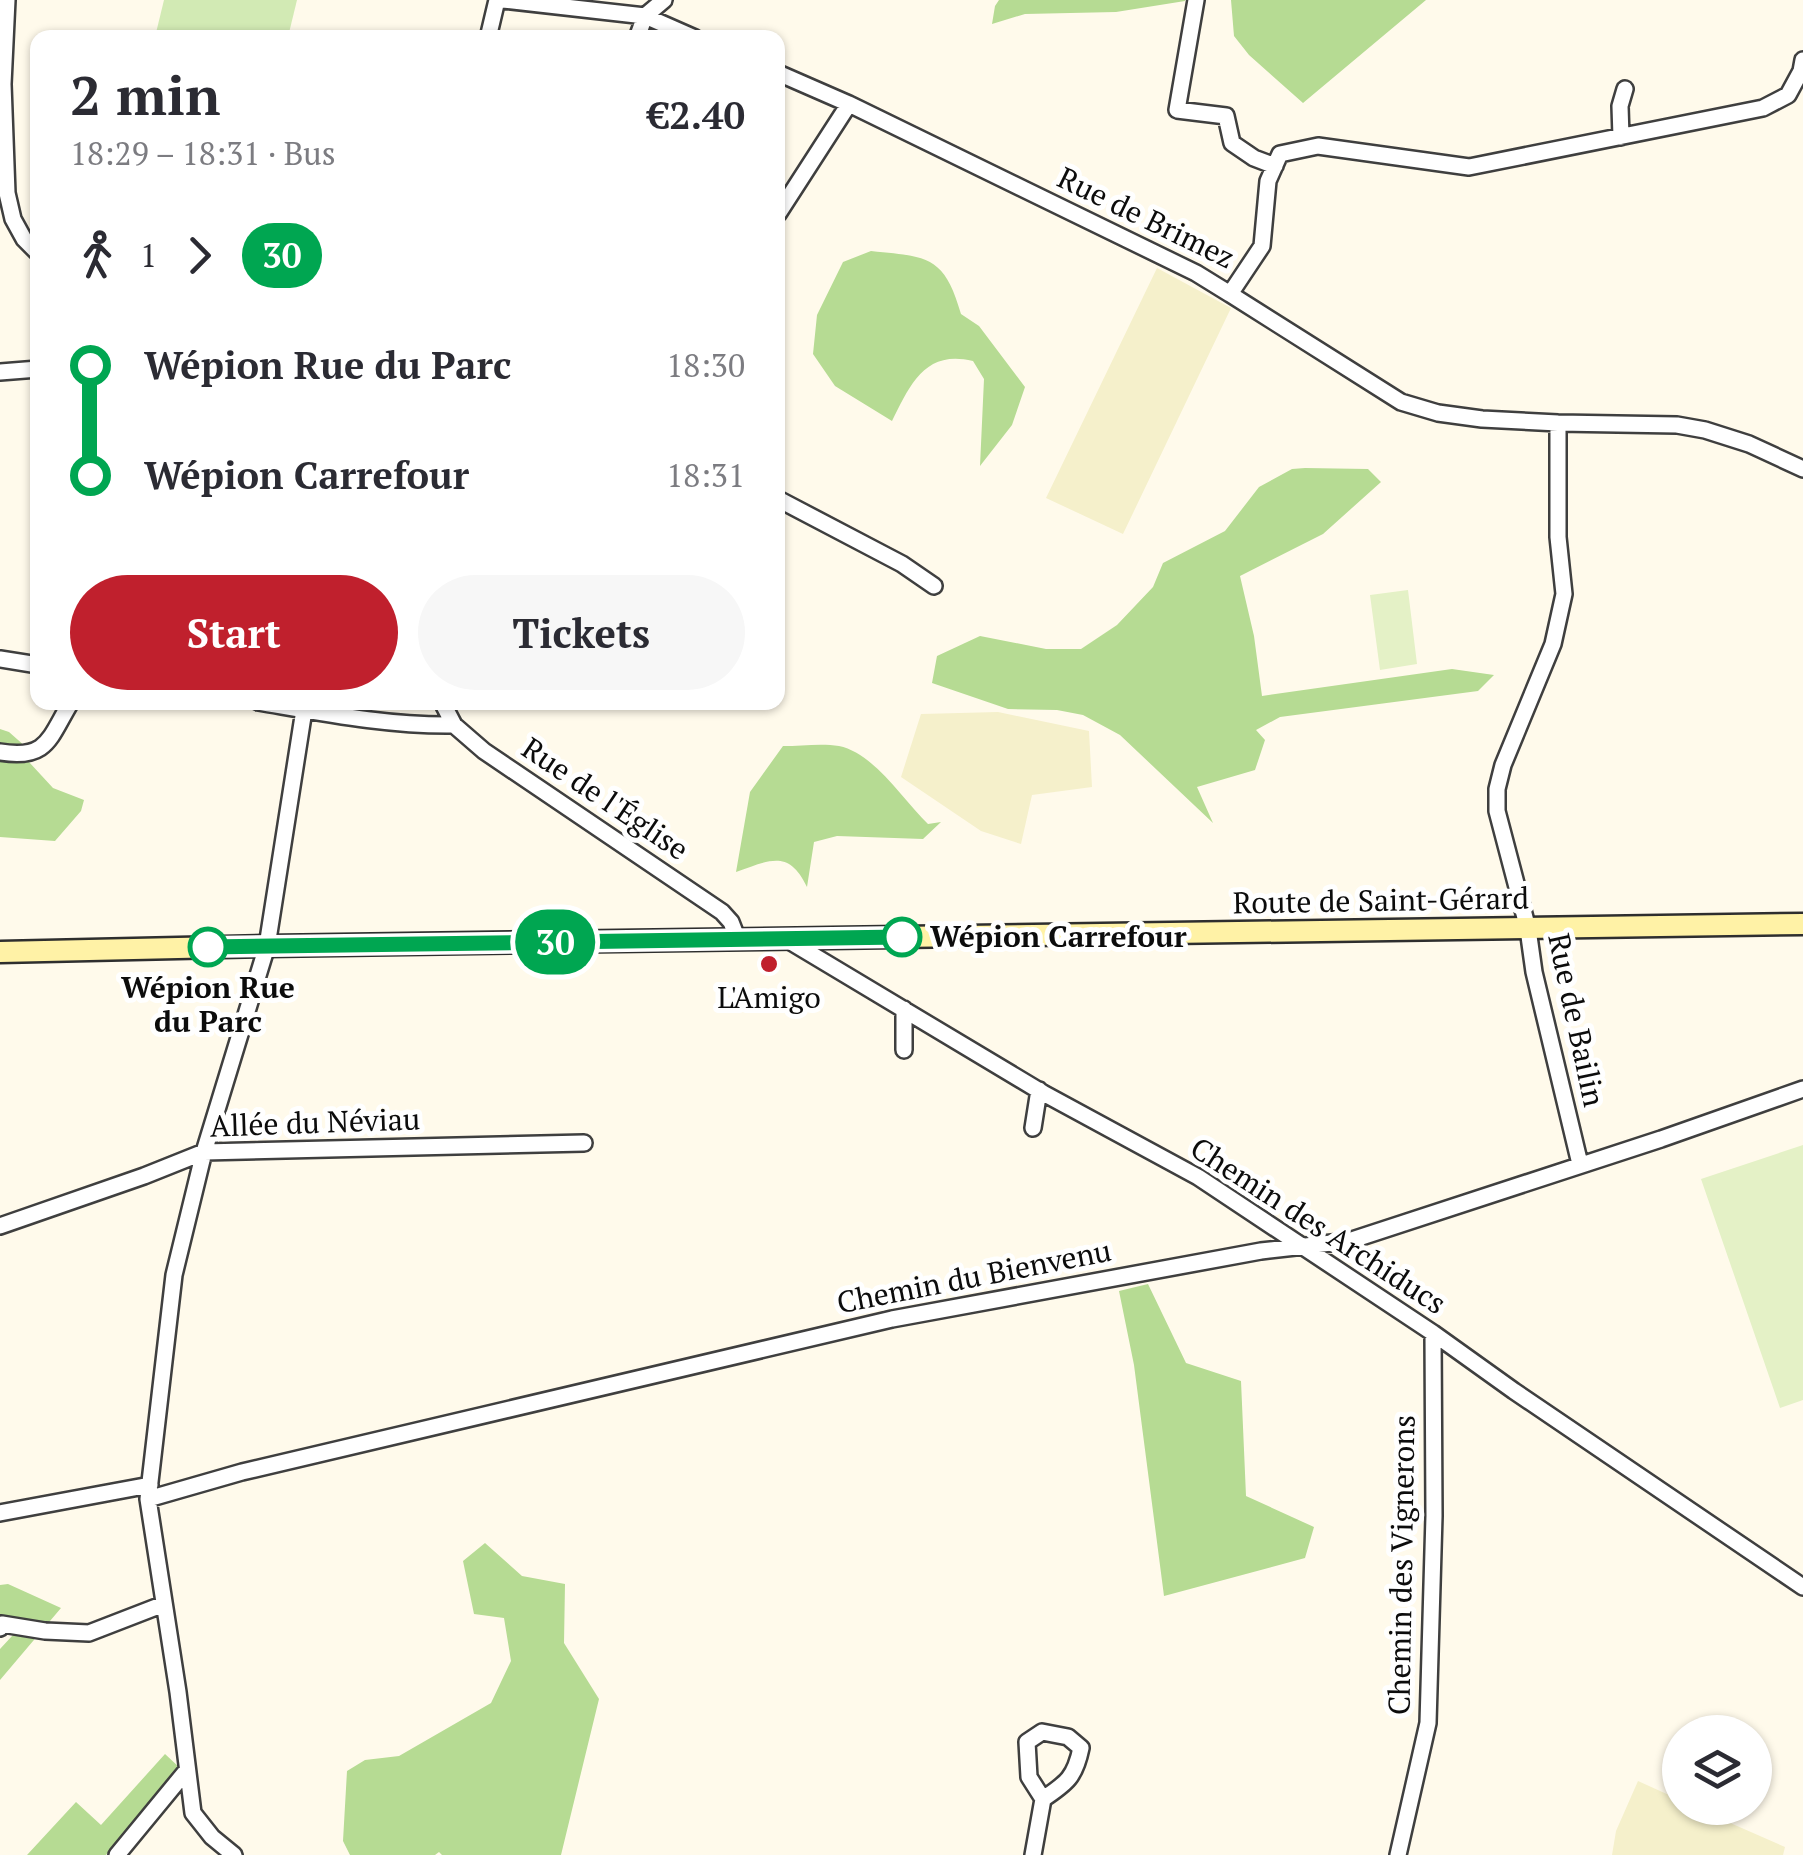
<!DOCTYPE html>
<html lang="en">
<head>
<meta charset="utf-8">
<style>
	:root { --surface:#fff; --page:#f7f7f7; --text:#2b2b33; --muted:#7c7c81; --accent:#c0202d }
	body { margin:0; font-family:"PT Serif",serif; background:var(--page); color:var(--text); height:100vh; display:flex; flex-direction:column; font-size:38px; white-space:nowrap }
	* { box-sizing:border-box; margin:0 }
	p { font-size:32px; color:var(--muted) }
	.icon { flex:none; width:55px; height:55px; fill:none; stroke:currentColor; stroke-width:2; stroke-linecap:round; stroke-linejoin:round }
	.map { position:relative; flex:1; overflow:hidden }
	.side { position:absolute; left:30px; top:30px; width:755px; height:680px; display:flex; flex-direction:column; background:var(--surface); border-radius:20px; box-shadow:0 2px 8px #0004 }
	.side>* { flex:none }
	.badge { padding:0 20px; border-radius:32px; font-size:35px; line-height:65px }
	.fabs { position:absolute; left:1662px; top:1715px; display:grid; gap:20px }
	.fabs a { display:grid; place-items:center; width:110px; height:110px; border-radius:50%; background:var(--surface); box-shadow:0 2px 8px #0004; font-size:50px }
	.map>.badge { position:absolute; translate:-50% -50%; box-shadow:0 0 0 5px #fff }
	.legs { display:flex; align-items:center; gap:15px; height:110px; padding:0 40px; font-size:32px }
	.legs p { margin-inline-start:auto }
	.headline { display:flex; align-items:center; justify-content:space-between; height:170px; padding:0 40px }
	h1 { font-size:55px; font-weight:700; line-height:75px }
	.button { display:flex; gap:20px; margin-top:auto; padding:20px 40px }
	.button a { flex:1; height:115px; border-radius:60px; background:var(--accent); color:#fff; font-size:40px; font-weight:700; line-height:115px; text-align:center }
	.button a+a { background:var(--page); color:var(--text) }
	ul { padding:0 40px; list-style:none }
	li { display:flex; align-items:center; gap:35px; height:110px; font-size:38px }
	li i { display:grid; place-items:center; width:15px; height:100%; margin:0 12px; background:currentColor }
	li i::after { content:''; width:25px; height:25px; margin:-12px; border:8px solid; border-radius:50%; background:var(--surface) }
	li p { margin-inline-start:auto }
	li:first-child i { background:linear-gradient(#0000 50%,currentColor 0) }
	li:last-child i { background:linear-gradient(currentColor 50%,#0000 0) }
	.map>svg:first-child { display:block }
</style>
</head>
<body>
<div class="map">
<svg width="1803" height="1855" viewBox="0 0 1803 1855">
	<rect width="100%" height="100%" fill="#fffaeb"/>
	<path fill="#f5f0cb" d="M1157 268 1231 308 1123 534 1046 498Z
		M998 712 1089 731 1092 787 1032 795 1021 844 981 831 901 777 921 714Z
		M1638 1781 1680 1800V1808H1696L1785 1847 1783 1855H1612L1616 1831Z"/>
	<path fill="#d2eab4" d="M164 0H297L288 37H155Z"/>
	<path fill="#b6db93" d="M999 0H1185V1L1116 12 1025 14 992 24 995 6Z
		M1231 0H1426L1303 103 1249 55 1234 36Z
		M871 251C926 257 944 254 961 314L979 326 1025 387 1012 425 980 466 984 379 973 361C925 349 910 385 892 421L835 386 813 354 817 315 843 262Z
		M1305 468 1368 469 1381 482 1323 534 1240 576 1254 636 1262 696 1452 669 1494 675 1478 691 1280 717 1256 730 1265 740 1255 770 1197 787 1213 823 1120 735 1083 715 1057 710 1008 709 932 683 937 656 980 636 1046 649H1081L1117 625 1153 587 1163 563 1225 531 1259 487 1292 469Z
		M0 729 9 732 26 747 29 762 53 788 84 800 81 811 55 841 0 837Z
		M783 746C801 746 822 743 839 746 874 753 903 800 928 824L941 822 923 839 837 836 814 842 807 887C789 849 770 860 736 872L750 792Z
		M1148 1284 1186 1363 1241 1381 1246 1496 1314 1527 1305 1558 1164 1596 1134 1365 1119 1291Z
		M485 1543 522 1576 565 1584 564 1643 599 1699 561 1855H442L439 1852 435 1855H350L343 1841 347 1771 365 1760 399 1756 491 1703 511 1661 504 1618 474 1614 463 1561Z
		M8 1584 61 1608 0 1680V1649L25 1622 0 1617V1585Z
		M165 1754 180 1768 106 1855H27L76 1802 101 1825Z"/>
	<path fill="#e4f1c6" d="M1408 590 1417 664 1380 670 1370 595Z
		M1803 1145V1400L1780 1408 1701 1179Z"/>
	<g fill="none" stroke-linecap="round" stroke-linejoin="round">
		<g stroke="#3f3f3f" stroke-width="20">
			<path id="minor" d="M7 0 3 84 7 193 13 219 24 239 38 253
				M503 0 645 16 695 38
				M1196 0 1177 110 1226 116 1232 143 1254 158 1275 166
				M488 38 497 0
				M637 38 645 16 664 0
				M778 73 849 104 1196 273 1230 294 1262 246 1268 181 1280 154 1318 146 1469 167 1763 108 1788 95 1801 71 1803 60
				M1621 137 1620 106 1625 89
				M778 214 849 104
				M1230 294 1401 402 1438 413 1482 419 1558 423 1677 425 1705 430 1749 444 1803 469
				M0 372 38 369
				M1558 423V537L1564 594 1553 644 1503 765 1497 789V811L1528 929 1534 972 1580 1164
				M778 499 902 564 934 586
				M0 659 38 665
				M258 702C323 713 388 726 454 725
				M442 702 454 725 484 751 722 912 731 922 738 940
				M0 752C48 760 49 738 71 702
				M786 939 1043 1093 1198 1177 1433 1333 1514 1391 1803 1587
				M904 1009V1050
				M1033 1128 1039 1090
				M0 1226 144 1176 204 1152 584 1143
				M148 1499 242 1472 892 1319 1261 1251 1349 1241 1661 1139 1803 1089
				M0 1513 150 1485
				M0 1628 2 1624 45 1631 89 1633 164 1604
				M117 1855 187 1770
				M234 1855 212 1837 193 1813 178 1692 148 1499 174 1275 204 1152 267 946 304 710
				M1033 1855 1043 1799 1029 1777 1027 1742 1042 1732 1068 1737 1081 1748C1075 1777 1067 1783 1043 1799
				M1398 1855 1428 1723 1434 1516 1433 1333"/>
		</g>
		<g stroke="#2e2e2e" stroke-width="25">
			<path id="secondary" d="M0 952 267 946 1803 924"/>
		</g>
		<use href="#minor" stroke="#fff" stroke-width="15"/>
		<use href="#secondary" stroke="#fff2a6" stroke-width="20"/>
	</g>
	<g fill="none" stroke-linecap="round" stroke-linejoin="round">
		<g stroke="#fff" stroke-width="22">
			<path id="line-1" d="M208 947 902 937"/>
		</g>
		<use href="#line-1" stroke="#00a651" stroke-width="15"/>
	</g>
	<g fill="#fff" stroke="#00a651" stroke-width="5">
		<circle cx="902" cy="937" r="18"/>
		<circle cx="208" cy="947" r="18"/>
	</g>
	<circle fill="#c0202d" stroke="#fff" stroke-width="4" cx="769" cy="964" r="10"/>
	<g text-anchor="middle" stroke-width="10" stroke-linejoin="round" paint-order="stroke">
		<g font-size="30" fill="#0c0c0c" stroke="#fff">
			<text transform="translate(1146 218) rotate(26)" y="10">Rue de Brimez</text>
			<text transform="translate(605 799) rotate(34)" y="10">Rue de l'Église</text>
			<text transform="translate(1381 901) rotate(-1)" y="10">Route de Saint-Gérard</text>
			<text transform="translate(1576 1020) rotate(78)" y="10">Rue de Bailin</text>
			<text transform="translate(315 1123) rotate(-2)" y="10">Allée du Néviau</text>
			<text transform="translate(1318 1226) rotate(33)" y="10">Chemin des Archiducs</text>
			<text transform="translate(974 1277) rotate(-11)" y="10">Chemin du Bienvenu</text>
			<text transform="translate(1402 1565) rotate(-89)" y="10">Chemin des Vignerons</text>
		</g>
		<g font-size="30" font-weight="bold" fill="#0c0c0c" stroke="#fff" text-anchor="start">
			<text x="930" y="947">Wépion Carrefour</text>
			<text x="208" y="998" text-anchor="middle">Wépion Rue<tspan x="208" dy="34">du Parc</tspan></text>
		</g>
		<g font-size="30" fill="#0c0c0c" stroke="#fff">
			<text x="769" y="1008">L'Amigo</text>
		</g>
	</g>
</svg>
<div class="fabs">
<a><svg class="icon" aria-label="layers" viewBox="0 0 24 24"><path d="M12 4l9 5-9 5-9-5zM3 14l9 5 9-5"/></svg></a>
</div>
<b class="badge" style="left:555px;top:942px;background:#00a651;color:#fff">30</b>
<section class="side">
<div class="headline"><div><h1>2 min</h1><p>18:29 – 18:31 · Bus</p></div><b>€2.40</b></div>
<div class="legs"><svg class="icon" aria-label="walk" viewBox="0 0 24 24"><circle cx="13" cy="4" r="2"/><path d="M13 8l-2 6 4 7M11 14l-3 7M7 12l3-4h3l4 4"/></svg>1<svg class="icon" aria-label="forward" viewBox="0 0 24 24"><path d="M9 5l7 7-7 7"/></svg><b class="badge" style="background:#00a651;color:#fff">30</b></div>
<ul>
<li><i style="color:#00a651"></i><b>Wépion Rue du Parc</b><p>18:30</p></li>
<li><i style="color:#00a651"></i><b>Wépion Carrefour</b><p>18:31</p></li>
</ul>
<div class="button"><a>Start</a><a>Tickets</a></div>
</section>
</div>
</body>
</html>
